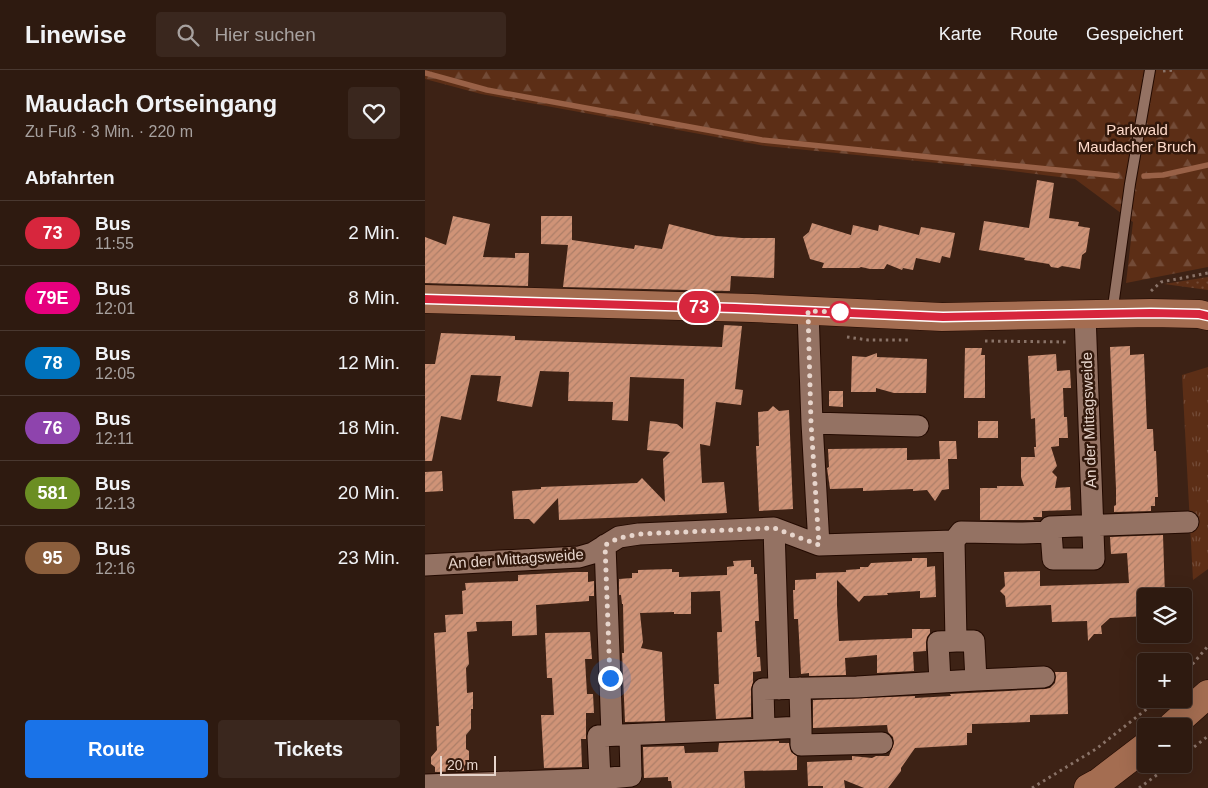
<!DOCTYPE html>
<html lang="de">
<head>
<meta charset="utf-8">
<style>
	:root { --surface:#2e1a10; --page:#3a271e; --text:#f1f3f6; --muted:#a7a19f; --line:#493830; --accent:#1a73e8 }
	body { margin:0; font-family:Helvetica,sans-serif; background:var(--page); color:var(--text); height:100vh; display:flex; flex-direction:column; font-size:19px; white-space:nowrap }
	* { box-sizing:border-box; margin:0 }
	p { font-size:16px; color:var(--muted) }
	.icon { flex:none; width:28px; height:28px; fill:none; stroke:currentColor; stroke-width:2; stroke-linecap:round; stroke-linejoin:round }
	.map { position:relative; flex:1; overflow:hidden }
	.details { display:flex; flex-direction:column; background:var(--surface); width:425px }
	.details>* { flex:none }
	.badge { padding:0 10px; border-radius:16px; font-size:18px; line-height:32px }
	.tools { position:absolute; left:712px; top:518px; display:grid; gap:10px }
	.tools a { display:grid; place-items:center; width:55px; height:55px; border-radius:5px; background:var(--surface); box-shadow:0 5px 20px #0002,0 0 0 1px var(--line); font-size:25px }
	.scale { position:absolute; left:15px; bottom:12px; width:56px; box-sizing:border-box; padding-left:5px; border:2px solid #e7d5cc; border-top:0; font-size:14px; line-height:18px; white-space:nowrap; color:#e7d5cc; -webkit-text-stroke:4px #32180b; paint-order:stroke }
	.you { position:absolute; width:25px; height:25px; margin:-12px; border:4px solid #fff; border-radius:50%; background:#1a73e8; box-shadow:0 0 0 8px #1a73e833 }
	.map>.badge { position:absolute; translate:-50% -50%; box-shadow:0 0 0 2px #fff }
	h2 { padding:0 25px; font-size:19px; line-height:45px }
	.round { display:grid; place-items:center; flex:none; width:52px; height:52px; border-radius:5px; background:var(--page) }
	.overview { display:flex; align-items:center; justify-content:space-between; height:85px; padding:0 25px }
	h1 { font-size:24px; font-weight:600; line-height:38px }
	.button { display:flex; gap:10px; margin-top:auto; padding:10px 25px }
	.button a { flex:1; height:58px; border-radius:5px; background:var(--accent); color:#fff; font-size:20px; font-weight:600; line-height:58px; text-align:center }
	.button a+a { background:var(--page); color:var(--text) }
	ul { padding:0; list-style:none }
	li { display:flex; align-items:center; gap:15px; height:65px; padding:0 25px; border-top:1px solid var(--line) }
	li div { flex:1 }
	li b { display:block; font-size:19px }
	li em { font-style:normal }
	li .badge { min-width:55px; font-weight:700; text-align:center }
	header { display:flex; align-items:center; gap:30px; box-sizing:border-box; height:70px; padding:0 25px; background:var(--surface); border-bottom:1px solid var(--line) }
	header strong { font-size:24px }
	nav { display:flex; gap:28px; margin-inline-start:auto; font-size:18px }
	.search { width:350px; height:45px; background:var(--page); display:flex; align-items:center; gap:12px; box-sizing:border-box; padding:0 18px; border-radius:5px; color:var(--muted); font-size:19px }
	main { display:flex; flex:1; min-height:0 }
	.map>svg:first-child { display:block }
</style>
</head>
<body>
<header>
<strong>Linewise</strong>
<div class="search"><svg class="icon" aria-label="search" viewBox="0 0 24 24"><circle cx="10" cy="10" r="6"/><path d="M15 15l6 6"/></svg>Hier suchen</div>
<nav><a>Karte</a><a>Route</a><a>Gespeichert</a></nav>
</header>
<main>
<section class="details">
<div class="overview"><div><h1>Maudach Ortseingang</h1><p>Zu Fuß · 3 Min. · 220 m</p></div><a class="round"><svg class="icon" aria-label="heart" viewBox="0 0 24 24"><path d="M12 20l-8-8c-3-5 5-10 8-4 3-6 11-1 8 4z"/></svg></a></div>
<h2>Abfahrten</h2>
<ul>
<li><span class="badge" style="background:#d7263d;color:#fff">73</span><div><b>Bus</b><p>11:55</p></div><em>2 Min.</em></li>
<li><span class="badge" style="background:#e6007e;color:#fff">79E</span><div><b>Bus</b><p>12:01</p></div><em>8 Min.</em></li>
<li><span class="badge" style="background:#0072bc;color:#fff">78</span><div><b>Bus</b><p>12:05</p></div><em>12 Min.</em></li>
<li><span class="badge" style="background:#8e44ad;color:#fff">76</span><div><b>Bus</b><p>12:11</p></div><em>18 Min.</em></li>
<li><span class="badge" style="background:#6b8e23;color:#fff">581</span><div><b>Bus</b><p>12:13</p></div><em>20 Min.</em></li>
<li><span class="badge" style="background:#8b5e3c;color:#fff">95</span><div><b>Bus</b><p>12:16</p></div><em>23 Min.</em></li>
</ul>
<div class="button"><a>Route</a><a>Tickets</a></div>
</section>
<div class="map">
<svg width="783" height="718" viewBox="0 0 783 718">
	<defs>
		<pattern id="grass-dots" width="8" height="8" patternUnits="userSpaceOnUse" patternTransform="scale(1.25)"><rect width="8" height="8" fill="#5c2e16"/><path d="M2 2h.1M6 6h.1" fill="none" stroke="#734b37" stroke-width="1.8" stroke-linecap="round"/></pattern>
		<pattern id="forest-firs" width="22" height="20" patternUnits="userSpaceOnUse" patternTransform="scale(1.25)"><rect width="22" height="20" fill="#5c2e16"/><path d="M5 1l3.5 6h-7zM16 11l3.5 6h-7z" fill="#734b37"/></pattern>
		<pattern id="park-tufts" width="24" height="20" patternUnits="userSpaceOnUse" patternTransform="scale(1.25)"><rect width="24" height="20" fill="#5c2e16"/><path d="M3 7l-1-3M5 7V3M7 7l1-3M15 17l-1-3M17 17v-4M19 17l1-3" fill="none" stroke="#734b37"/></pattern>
		<pattern id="building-hatch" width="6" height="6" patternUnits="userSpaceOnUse" patternTransform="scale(1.25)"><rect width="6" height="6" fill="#cf9377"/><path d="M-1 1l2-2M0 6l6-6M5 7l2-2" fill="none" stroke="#ac7e68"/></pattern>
	</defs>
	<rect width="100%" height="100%" fill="#3d2215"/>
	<path fill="url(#grass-dots)" d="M783 207V220L739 214Z"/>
	<path fill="url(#forest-firs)" d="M0 0H783V197L701 213 708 152 650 109 563 98 341 76 56 24 0 9Z"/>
	<path fill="url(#park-tufts)" d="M783 297V499L768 510 757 305Z"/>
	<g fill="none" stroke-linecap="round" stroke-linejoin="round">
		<path stroke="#996147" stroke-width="5.5" d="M0 3 62 20 337 70 692 106
			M719 106 738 105 783 95"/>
	</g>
	<path fill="url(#building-hatch)" d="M612 110 629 113 624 148 654 152 653 156 665 158 661 182 657 185 655 199 637 196 633 198 626 197 624 194 599 190 600 188 554 180 559 151 604 158Z
		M28 146 65 154 58 187 90 188V183H104L103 216 0 213V167L21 175Z
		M116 146H147V170L209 179 210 175 237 179 244 154 291 166 317 168H350L349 208 306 206 305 221 138 217 143 175 116 174Z
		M387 153 426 165 428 155 453 161 454 155 494 165 496 157 530 163 525 188 517 186 515 193 491 188 488 200 478 198 477 200 462 194 459 199H445L436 197 434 198H397L399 193 385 189 378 167 384 162Z
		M299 255 317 256 310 319 318 320 316 335 291 332 285 376 275 374 277 413 299 412 302 443 134 450 133 428 109 454 104 449H89L87 421 116 419V417L212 413 217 408 240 432 238 389 245 382 222 380 225 351 252 354 258 359 259 309 205 307 203 351 187 350 188 332 143 331 144 302 115 301 107 337 72 331 76 306 46 305 36 350 16 346 7 391H0V294H10L16 263 90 266V270L297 277Z
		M705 276V285L719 284 722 359H728L729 381H731L733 427H730V436H726V441L689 442V436L691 435V419L685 277Z
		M540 278H557L556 285H560V328H539Z
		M452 283V287L502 289 501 323H469L451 318V322H426L427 286 441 287Z
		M631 284 632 301 645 300 646 318H638L639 347H642L643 368H634V376L626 377 632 396 627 402 632 407 630 418 645 417 646 440 617 441V447H608L609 450H555V418H572V416H599L596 407V387H610L609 377H611L610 348 606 349 603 286Z
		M404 321H418V337L404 336Z
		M348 336 354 341 364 340 368 439 334 441 331 376H334L333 342 343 341Z
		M553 351H573V368H553Z
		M514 371H531L532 389H523L524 419 517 420 510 431 502 420 488 421V419L438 421V418L405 419 402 398 404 397 403 379 482 378V390L515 389Z
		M17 401 18 421 0 422V402Z
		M738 465 740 526H721V546L685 548 676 556 677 564H669L663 571 662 551 627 552 626 535 581 537 580 526 575 521 580 516 579 502 615 501V516L704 513 702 483 686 484 685 467Z
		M487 488H502V497L510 496 511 527 495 528V521L462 523 463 525 439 526 434 532 412 510V535L414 571 487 568V559H505V563L502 567 501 572V581L488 582 489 601 452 603V585L420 588 421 605 384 606V603L376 604 373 549H369L368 520H370V510L391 509V503L421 502V500L435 499V497H443L446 493 487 491Z
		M326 490V497H329V504H332L334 551H330L332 587H335L336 601 328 602V612L326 619V647L291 649 289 614H294L292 562H297L295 521 266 522V544H249V542L215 543 218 572 216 578 237 582 240 651 200 652 197 583H199L198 534H197L196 525H194V509L207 508V503H213V500L247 499V502H254V507L302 505V497L309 496 308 491Z
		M150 502H163V512L169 511V526H164V531L111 535 112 565 87 566V551L51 552 52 561 42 562 44 594 41 598 42 623 48 622V639H46V659L41 665V679L44 681V691L39 696V701L10 702V697L6 694V687L12 680 11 656H14L9 563 21 562 20 545 38 544 37 521 41 520 40 513 93 511V505Z
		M165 562 167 589H160L162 624H168L169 643H161V669H156L157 697 119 698 116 645H129L127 608H122L120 563Z
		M630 602H642L643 644 605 645V652L547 654V663H542V675L490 678 476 698V701L463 718H439L419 710 420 718H398V716H383L382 692 427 690V686L447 688 451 686H464L469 673 468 667 463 662 462 655 388 658V630L490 626V628L526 626 525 624 620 619 625 618 630 613 631 607Z
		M354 671V673H364L366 682 372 686V700L319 701 320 718H247L246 711H243V707L219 708 218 677 259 676 260 683 293 682 294 673Z"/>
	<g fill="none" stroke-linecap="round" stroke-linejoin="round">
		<g stroke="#230a01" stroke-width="12">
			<path id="lane" d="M687 244 705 114 725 0"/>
		</g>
		<g stroke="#230a01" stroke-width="23">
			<path id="street" d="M383 241 387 353 394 475
				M387 353 493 356
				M349 458 354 619
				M626 462 625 457 763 452
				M529 471 536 462 598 463 626 462 628 489H669L660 244
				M180 475 187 665
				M0 495 154 487 168 483 194 467 214 464 349 458 394 475 529 471 531 571H549L551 610 432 617 338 619 339 659 173 666 175 709 0 715
				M551 610 619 607
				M515 612 513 572 531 571
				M376 657V675L457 673
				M339 659 376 657 375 618
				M175 709 206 706 205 666"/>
		</g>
		<g stroke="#230a01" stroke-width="29">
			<path id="secondary" d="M0 229 327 238 517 247 726 243 774 244 783 246
				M747 656 783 624
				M663 718 674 712 721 676"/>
		</g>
		<path stroke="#8a7368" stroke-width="3" stroke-dasharray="2.5 4" stroke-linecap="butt" d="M738 1 749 0
			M726 221 736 212 783 203
			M422 267 443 270H486
			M560 271 643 272
			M759 604 783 576
			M759 685 783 666
			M607 718 671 679 723 638 733 629
			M714 718 747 694"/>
		<use href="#lane" stroke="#947263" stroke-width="10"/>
		<use href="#street" stroke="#947263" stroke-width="21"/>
		<use href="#secondary" stroke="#a46d51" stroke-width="28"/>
	</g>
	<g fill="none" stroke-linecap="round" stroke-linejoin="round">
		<g stroke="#fff" stroke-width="11">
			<path id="line" d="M0 229 310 238 518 247 726 243 774 244 783 246"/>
		</g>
		<use href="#line" stroke="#d7263d" stroke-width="8"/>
		<path stroke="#e7d5cc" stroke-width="5" stroke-dasharray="0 9" d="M185 608 180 475 194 468 214 464 349 458 394 475 386 353 383 241 421 242H415"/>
	</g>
	<circle fill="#fff" stroke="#d7263d" stroke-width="2.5" cx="415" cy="242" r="10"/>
	<g text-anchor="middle" stroke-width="5" stroke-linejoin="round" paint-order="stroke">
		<g font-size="15" fill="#fedaca" stroke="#32180b">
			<text x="712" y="65">Parkwald<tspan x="712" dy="17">Maudacher Bruch</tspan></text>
		</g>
		<g font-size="15" fill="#e7d5cc" stroke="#32180b">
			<text transform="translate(664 350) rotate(-92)" y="5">An der Mittagsweide</text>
			<text transform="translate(91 489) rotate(-4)" y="5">An der Mittagsweide</text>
		</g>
	</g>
</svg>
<div class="tools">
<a><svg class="icon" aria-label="layers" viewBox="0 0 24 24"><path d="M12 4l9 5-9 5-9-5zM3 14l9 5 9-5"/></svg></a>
<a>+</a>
<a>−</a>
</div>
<div class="scale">20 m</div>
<div class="you" style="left:185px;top:608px"></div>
<b class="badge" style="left:274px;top:237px;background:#d7263d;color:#fff">73</b>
</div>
</main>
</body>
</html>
